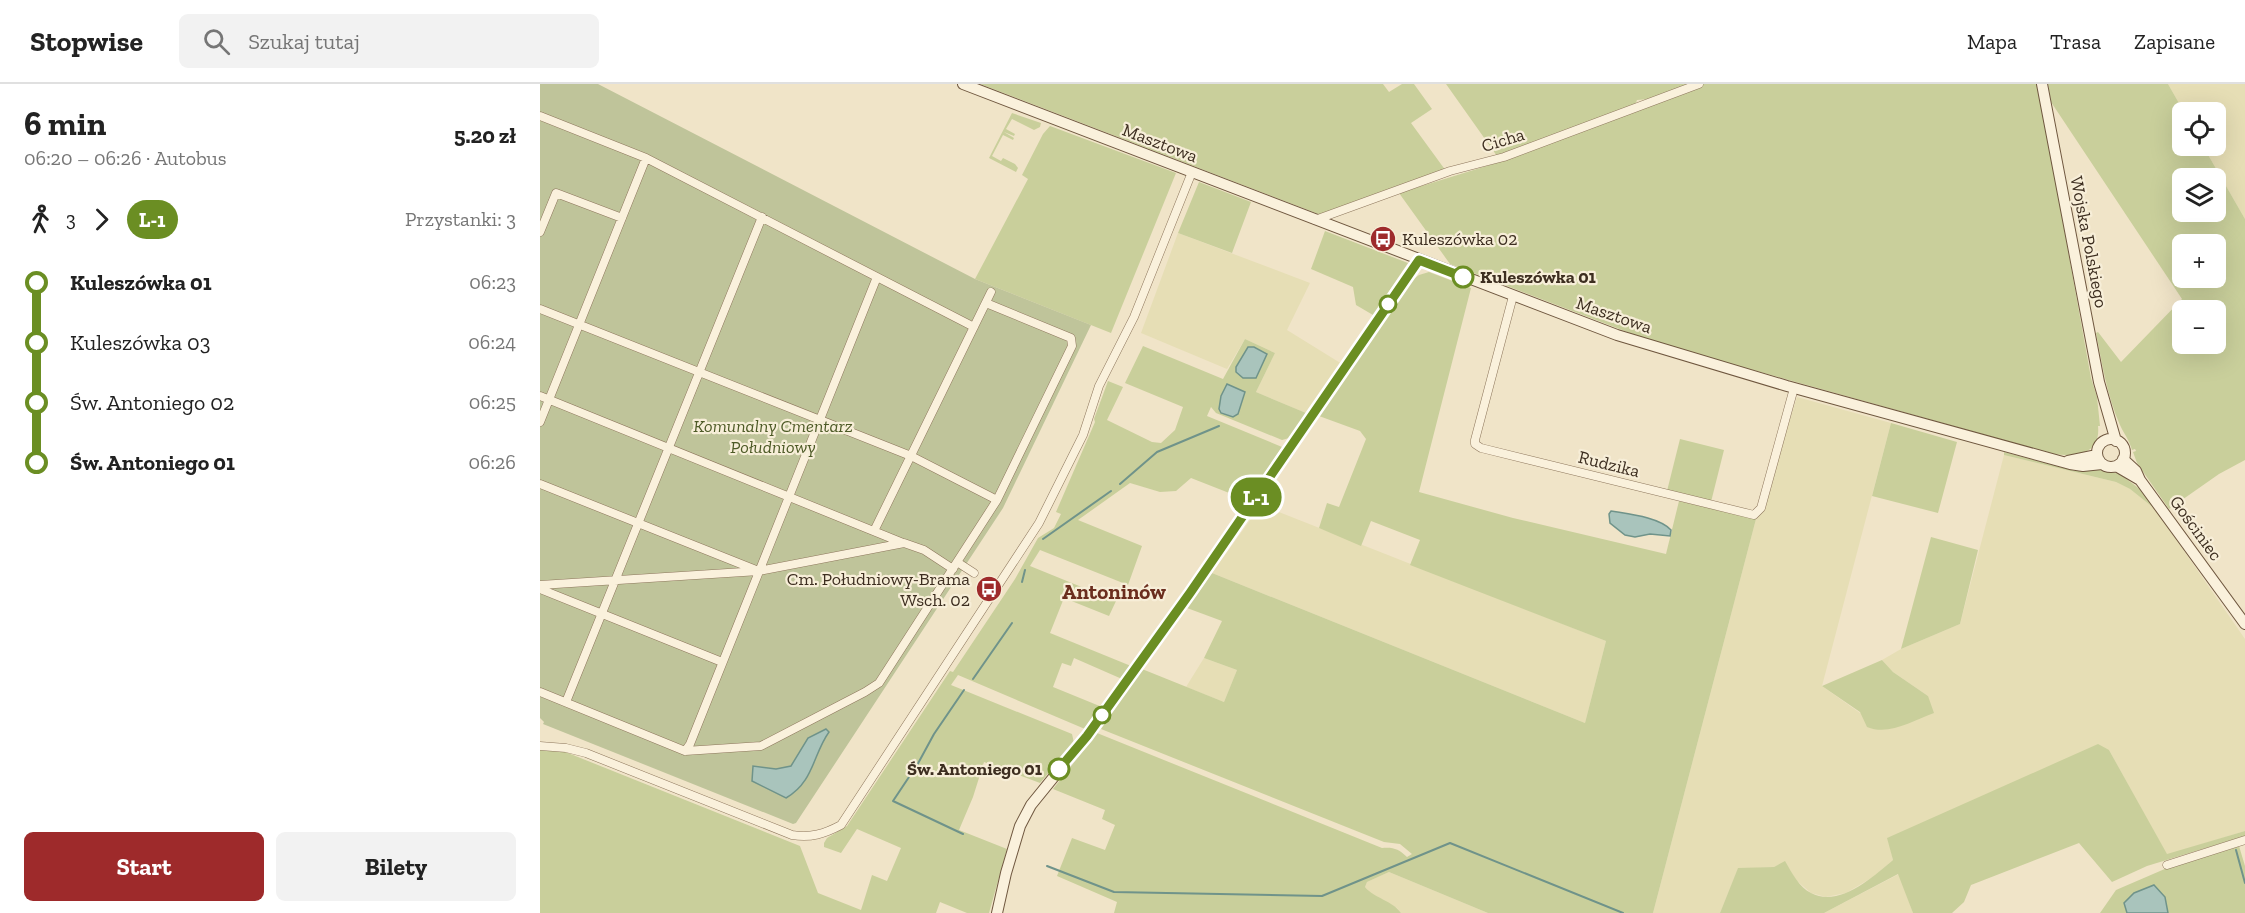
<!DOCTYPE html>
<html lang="pl">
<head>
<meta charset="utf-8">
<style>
	:root { --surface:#fff; --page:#f2f2f2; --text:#222; --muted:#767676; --line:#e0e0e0; --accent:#9e2a2b }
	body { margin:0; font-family:"Zilla Slab",serif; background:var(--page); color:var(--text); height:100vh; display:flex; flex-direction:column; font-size:22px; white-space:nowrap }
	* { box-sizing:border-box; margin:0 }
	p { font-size:20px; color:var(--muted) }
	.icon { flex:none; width:33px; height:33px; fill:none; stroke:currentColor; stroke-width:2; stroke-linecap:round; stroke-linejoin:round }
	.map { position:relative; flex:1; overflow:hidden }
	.side { display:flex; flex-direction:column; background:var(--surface); width:540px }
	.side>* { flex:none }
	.badge { padding:0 12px; border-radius:20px; font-size:21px; line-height:39px }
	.tools { position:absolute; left:1632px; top:18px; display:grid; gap:12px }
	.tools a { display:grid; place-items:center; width:54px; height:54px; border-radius:9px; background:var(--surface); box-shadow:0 6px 24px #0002; font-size:30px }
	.map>.badge { position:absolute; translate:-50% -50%; box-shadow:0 0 0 3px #fff }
	.legs { display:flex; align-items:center; gap:9px; height:66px; padding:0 24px; font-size:20px }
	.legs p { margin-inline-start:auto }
	.head { display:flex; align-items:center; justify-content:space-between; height:102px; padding:0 24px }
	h1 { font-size:33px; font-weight:800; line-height:45px }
	.button { display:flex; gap:12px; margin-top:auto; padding:12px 24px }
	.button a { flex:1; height:69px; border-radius:9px; background:var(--accent); color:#fff; font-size:24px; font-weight:800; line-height:69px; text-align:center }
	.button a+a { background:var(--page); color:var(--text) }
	ul { padding:0 24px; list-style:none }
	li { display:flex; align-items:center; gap:21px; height:60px; font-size:22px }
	li i { display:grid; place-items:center; width:9px; height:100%; margin:0 8px; background:currentColor }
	li i::after { content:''; width:15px; height:15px; margin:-8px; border:4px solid; border-radius:50%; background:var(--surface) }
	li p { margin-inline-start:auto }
	li:first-child i { background:linear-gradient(#0000 50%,currentColor 0) }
	li:last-child i { background:linear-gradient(currentColor 50%,#0000 0) }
	header { display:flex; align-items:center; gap:36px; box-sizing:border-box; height:84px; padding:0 30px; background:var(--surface); border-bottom:2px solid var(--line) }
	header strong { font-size:28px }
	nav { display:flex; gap:33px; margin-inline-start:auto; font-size:21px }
	.search { width:420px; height:54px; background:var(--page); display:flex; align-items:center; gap:15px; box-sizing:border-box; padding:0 21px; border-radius:9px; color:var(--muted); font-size:22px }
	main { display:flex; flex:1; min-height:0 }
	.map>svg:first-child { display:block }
</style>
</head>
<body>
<header>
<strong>Stopwise</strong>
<div class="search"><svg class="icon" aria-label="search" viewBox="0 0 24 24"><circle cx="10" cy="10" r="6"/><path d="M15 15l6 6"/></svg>Szukaj tutaj</div>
<nav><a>Mapa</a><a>Trasa</a><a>Zapisane</a></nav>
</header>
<main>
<section class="side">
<div class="head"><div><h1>6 min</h1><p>06:20 – 06:26 · Autobus</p></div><b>5.20 zł</b></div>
<div class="legs"><svg class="icon" aria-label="walk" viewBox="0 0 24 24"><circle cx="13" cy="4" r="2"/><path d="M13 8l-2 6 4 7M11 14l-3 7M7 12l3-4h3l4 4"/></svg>3<svg class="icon" aria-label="forward" viewBox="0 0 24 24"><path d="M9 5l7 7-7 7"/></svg><b class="badge" style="background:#6b8e23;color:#fff">L-1</b><p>Przystanki: 3</p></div>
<ul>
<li><i style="color:#6b8e23"></i><b>Kuleszówka 01</b><p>06:23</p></li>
<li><i style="color:#6b8e23"></i><span>Kuleszówka 03</span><p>06:24</p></li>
<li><i style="color:#6b8e23"></i><span>Św. Antoniego 02</span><p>06:25</p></li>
<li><i style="color:#6b8e23"></i><b>Św. Antoniego 01</b><p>06:26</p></li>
</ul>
<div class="button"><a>Start</a><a>Bilety</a></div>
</section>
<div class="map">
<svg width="1705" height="829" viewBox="0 0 1705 829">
	<rect width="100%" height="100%" fill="#f0e4c8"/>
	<path fill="#e6deb5" d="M1628 0H1705V135L1663 62H1676V28H1644Z
		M638 149 770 199 747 246 802 280 768 330 716 308 735 269 705 255 687 285 601 249Z
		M1257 313 1351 339 1282 602 1320 629 1388 612 1353 588 1342 576 1361 565 1420 540 1464 371 1576 398 1590 405 1615 425 1705 555V747L1627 771 1569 666 1348 754 1353 776 1333 793 1306 809 1286 813 1271 809 1256 796 1245 778 1234 783 1198 785 1180 829H1113L1216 435 1220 430Z
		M721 421 1066 557 1045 639 672 489Z
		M664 574 697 586 684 618 646 603Z
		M849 788 948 829H861L857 824 831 810 825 803 827 798Z
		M1359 790 1373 829H1284Z"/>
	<path fill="#c9cf9b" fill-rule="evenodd" d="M440 0H843L849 8 862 0H874L892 25 871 39 906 87 854 103 781 131Z
		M906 0H1150L1109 15 1097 16 1095 21C1048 38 1004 56 957 72Z
		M1164 0H1498L1551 294 1557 313 1560 342H1558C1561 371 1535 373 1514 370L1116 259 910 180 859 109 966 76Z
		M1508 0H1628L1644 28H1642V62H1663L1705 135V376L1679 390 1629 425 1597 379 1593 368 1596 367 1595 365 1592 366C1589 355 1584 350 1580 341 1567 312 1562 279 1556 249L1558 248 1581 278 1642 215 1511 18ZM1642 94H1676V128H1642ZM1676 160V194H1642V160ZM1676 226V260H1642V226Z
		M472 29 501 39 500 43 494 46 472 35 466 45 475 50 474 52 464 48 474 54 473 56 463 51 452 72 461 77 463 74 475 80 478 84 476 88 449 74Z
		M510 42 636 89 571 249 435 195 488 95 482 91 503 50Z
		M659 98 711 118 692 169 638 149Z
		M785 147 868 179 833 231 816 221 813 203 771 185Z
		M889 188 931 204 879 408 973 434 1126 470 1139 417 1216 435 1113 829H948L849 788 827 798 825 803C835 815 852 816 861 829H574L577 818 517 792 532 754 565 766 575 741 562 735 565 726 513 705 557 649 842 764C853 763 859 765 867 773L872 770 860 760 844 758 561 645 602 585 684 618 697 586 664 574 682 537 647 524 672 489 1045 639 1066 557 870 481 880 456 831 437 821 462 779 444 787 419 799 423 826 355 820 347 779 332 871 197 879 191Z
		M705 255 735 269 716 308 766 329 749 354 742 356 676 329 671 323 667 332 742 363 707 416 651 394 636 407 620 408 590 399 538 436 602 462 588 501 500 466 490 482 576 517 569 532 524 514 510 549 591 582 582 595 534 574 531 582 522 579 513 603 562 623 545 645 418 591 411 601 532 650 534 659 500 699 444 678 433 713 419 746 467 765 449 829H427L400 818 396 829H0V666L18 665 260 762 278 809 321 826 332 791 347 797 361 764 317 745 301 769 284 763V759L287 754 307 742 410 587 413 588 475 495 498 454 514 444 521 430 516 428 555 338 554 335 568 297 583 303 567 336 612 358 621 359 635 346 643 323 585 299 603 262 683 295Z
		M1351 339 1417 358 1398 429 1332 412Z
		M1140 355 1184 366 1171 418 1127 407Z
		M1464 368 1535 387 1560 386 1580 390 1601 406 1615 425 1590 405 1576 398 1464 371Z
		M1391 453 1438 466 1420 540 1361 565Z
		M1342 576 1353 588 1388 612 1394 629C1372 637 1349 652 1327 643L1320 628 1282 602Z
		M1558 660 1569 666 1627 770 1705 747V752L1607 782 1572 798 1539 759 1431 801 1424 818 1412 829H1373L1358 790 1284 829H1180L1198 784 1234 783 1245 777C1252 789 1259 803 1271 809 1299 824 1333 793 1353 776L1347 754Z
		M1699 762 1705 782V829H1560L1576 806 1627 784Z"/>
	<path fill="#bfc49a" d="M0 0H58L435 195 551 241 463 424 256 739 253 740 3 640 4 638 0 634Z"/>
	<path fill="#a9c4bc" stroke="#6f938a" stroke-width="1.5" d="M708 263H714L727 270 716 294H703L696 288V283Z
		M687 300 705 308 698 330 693 333 681 329 679 325 681 312Z
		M1071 427C1088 430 1119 433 1131 446L1130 452 1110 450 1095 453 1085 451 1070 439 1069 430Z
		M286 645 289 648C273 670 274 698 246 714L212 697 213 682 236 685 251 682 268 654Z
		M1614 801 1625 813 1628 829H1587L1584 819 1594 809Z"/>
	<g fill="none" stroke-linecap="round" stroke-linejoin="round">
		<path stroke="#6f938a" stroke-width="2" d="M580 400 617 368 679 342
			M503 455 571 407
			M482 498 485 486
			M433 595 472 539
			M375 685 394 650 424 606
			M369 693 353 717 423 750
			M1696 766 1705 799
			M507 782 574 808 782 812 910 759 1083 829"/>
		<g stroke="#8d765c" stroke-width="9">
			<path id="street" d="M0 32 106 74 434 243
				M775 136 910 87 964 73 1159 0
				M0 148 16 109 82 134
				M973 212 935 356V360L941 364 1214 431 1221 424 1254 304
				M0 225 371 372 457 416
				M0 312 363 459
				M0 338 106 74
				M0 400 216 486
				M334 447 451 208
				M417 478 434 489
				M0 501 219 487 364 459 384 466 413 485
				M0 505 182 578
				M0 608 145 667 221 662 325 608 339 599 457 416 532 262 531 254 446 219
				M26 618 222 133
				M0 662 26 664 46 669 252 751C271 754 284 750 301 741L499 439 543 351 559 302 594 233 652 88
				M145 667 150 660 337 193
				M1627 781 1705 756"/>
		</g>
		<g stroke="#6f573f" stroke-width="12">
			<path id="secondary" d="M423 0 1077 251 1247 302 1530 380 1543 382 1562 380
				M1502 0 1559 298 1576 357
				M1557 369a14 14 0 1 1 28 0a14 14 0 1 1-28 0Z
				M1583 375 1596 387 1600 396 1705 540
				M1528 377 1557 371
				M1576 382 1600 396
				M457 829 466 789 480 742 491 721 547 652 650 509 879 176"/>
		</g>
		<use href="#street" stroke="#faf1dc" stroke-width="8"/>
		<use href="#secondary" stroke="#faf1dc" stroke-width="10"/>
	</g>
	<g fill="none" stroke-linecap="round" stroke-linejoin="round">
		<g stroke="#fff" stroke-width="14">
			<path id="line-1" d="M519 685 547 652 650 509 879 176 923 193"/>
		</g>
		<use href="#line-1" stroke="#6b8e23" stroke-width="9"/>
	</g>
	<defs>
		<g id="bus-disc" transform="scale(1.35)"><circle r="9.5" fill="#9e2a2b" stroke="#f7eed8"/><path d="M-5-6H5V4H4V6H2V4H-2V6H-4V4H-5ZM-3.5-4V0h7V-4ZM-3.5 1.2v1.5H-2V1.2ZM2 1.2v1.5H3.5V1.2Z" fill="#fff"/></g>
	</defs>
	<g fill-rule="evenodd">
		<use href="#bus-disc" x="843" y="155"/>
		<use href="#bus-disc" x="449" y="505"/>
	</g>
	<g fill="#fff" stroke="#6b8e23" stroke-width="3">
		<circle cx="923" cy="193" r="10"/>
		<circle cx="848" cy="220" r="8"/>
		<circle cx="562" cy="631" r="8"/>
		<circle cx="519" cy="685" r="10"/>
	</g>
	<g text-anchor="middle" stroke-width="4.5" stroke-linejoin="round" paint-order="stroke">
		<g font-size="18" fill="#3d2e20" stroke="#f7eed8">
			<text transform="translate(963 56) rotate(-17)" y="6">Cicha</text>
			<text transform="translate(620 59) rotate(21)" y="6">Masztowa</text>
			<text transform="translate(1549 158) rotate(79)" y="6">Wojska Polskiego</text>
			<text transform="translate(1074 231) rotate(19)" y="6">Masztowa</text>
			<text transform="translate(1069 380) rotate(14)" y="6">Rudzika</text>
			<text transform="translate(1656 444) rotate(54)" y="6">Gościniec</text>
		</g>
		<g font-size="18" fill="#3d2e20" stroke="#f7eed8" text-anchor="start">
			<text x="862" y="161">Kuleszówka 02</text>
			<text x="430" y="501" text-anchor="end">Cm. Południowy-Brama<tspan x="430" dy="21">Wsch. 02</tspan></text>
		</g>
		<g font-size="18" font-weight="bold" fill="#3d2e20" stroke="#f7eed8" text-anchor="start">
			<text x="940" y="199">Kuleszówka 01</text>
			<text x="502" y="691" text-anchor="end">Św. Antoniego 01</text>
		</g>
		<g font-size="18" font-style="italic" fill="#4d5a26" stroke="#f7eed8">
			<text x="233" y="348">Komunalny Cmentarz<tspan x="233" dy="21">Południowy</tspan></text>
		</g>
		<g font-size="21" font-weight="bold" fill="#6b2e1e" stroke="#f7eed8">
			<text x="574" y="515">Antoninów</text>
		</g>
	</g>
</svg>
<div class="tools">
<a><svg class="icon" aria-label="locate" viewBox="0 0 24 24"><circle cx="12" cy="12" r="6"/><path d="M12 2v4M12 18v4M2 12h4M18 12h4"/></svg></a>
<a><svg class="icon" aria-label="layers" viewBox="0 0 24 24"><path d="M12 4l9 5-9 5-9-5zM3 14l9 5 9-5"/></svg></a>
<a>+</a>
<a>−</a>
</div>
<b class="badge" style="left:716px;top:413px;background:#6b8e23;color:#fff">L-1</b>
</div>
</main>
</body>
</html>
